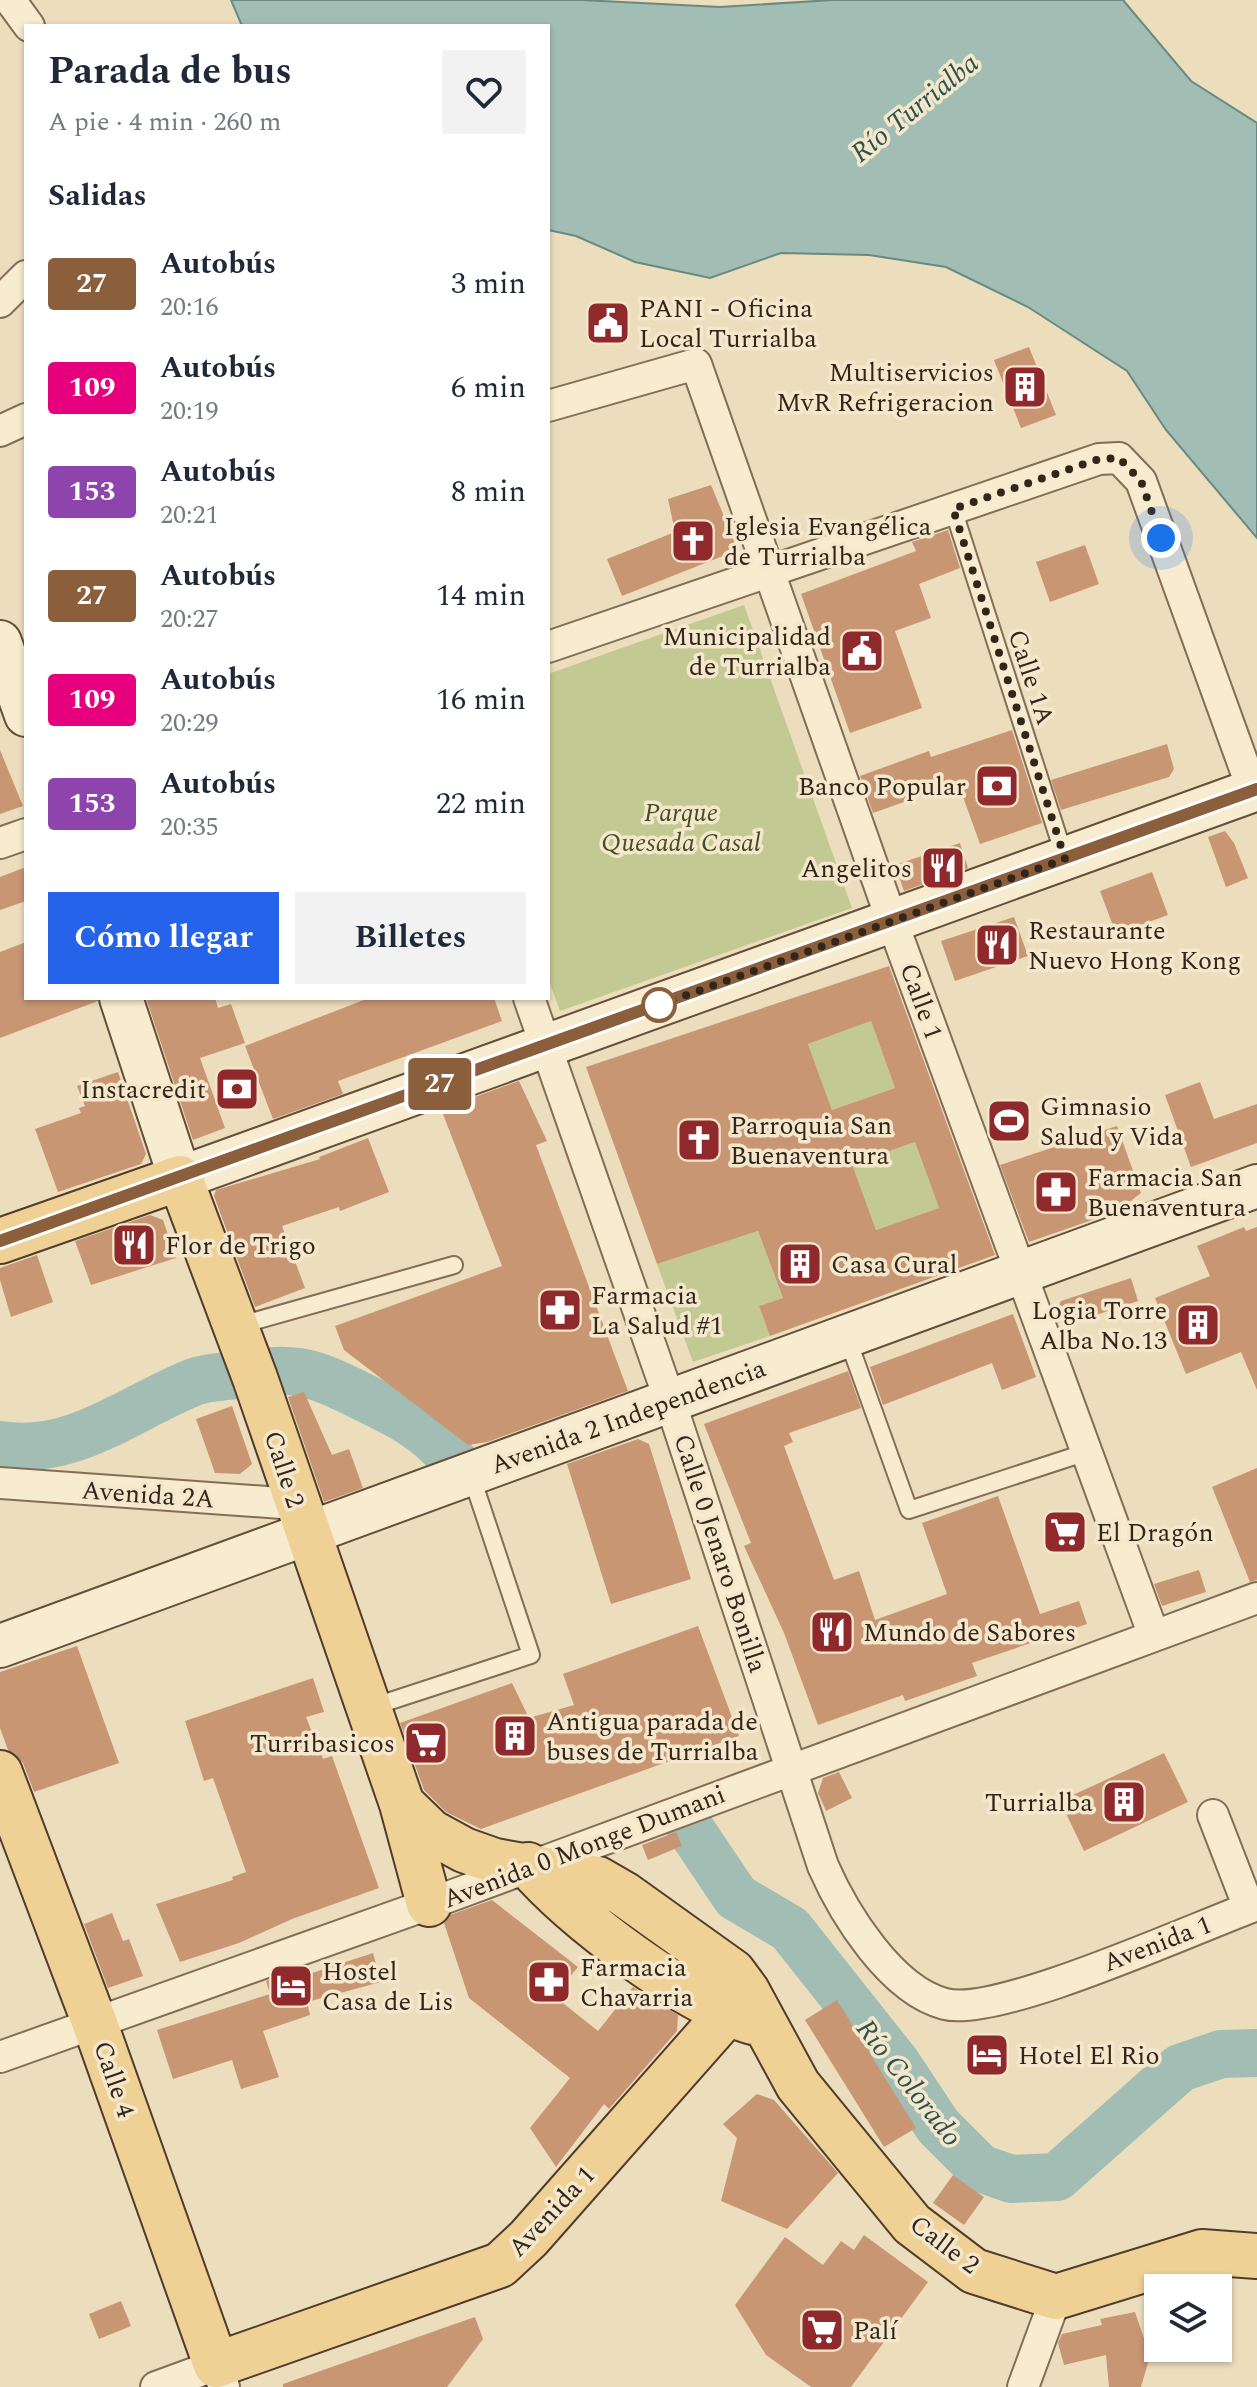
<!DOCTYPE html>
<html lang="es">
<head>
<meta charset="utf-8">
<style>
	:root { --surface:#fff; --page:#f2f2f3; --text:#1f2937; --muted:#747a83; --accent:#2563eb }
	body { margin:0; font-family:Spectral,serif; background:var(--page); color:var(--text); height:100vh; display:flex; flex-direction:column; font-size:30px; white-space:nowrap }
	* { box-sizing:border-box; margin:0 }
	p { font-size:26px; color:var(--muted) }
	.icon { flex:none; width:44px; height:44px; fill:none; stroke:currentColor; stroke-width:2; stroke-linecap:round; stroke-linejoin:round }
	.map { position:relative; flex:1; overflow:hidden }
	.drawer { position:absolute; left:24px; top:24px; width:526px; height:976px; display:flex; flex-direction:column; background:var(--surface); border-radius:0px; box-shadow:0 2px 6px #0004 }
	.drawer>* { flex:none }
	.badge { padding:0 16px; border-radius:6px; font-size:28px; line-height:52px }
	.controls { position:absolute; left:1144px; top:2274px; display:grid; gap:16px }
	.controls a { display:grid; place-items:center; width:88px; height:88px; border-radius:0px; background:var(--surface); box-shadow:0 2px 6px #0004; font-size:40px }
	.you { position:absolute; width:40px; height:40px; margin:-20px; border:6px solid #fff; border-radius:50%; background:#1a73e8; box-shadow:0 0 0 12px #1a73e833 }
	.map>.badge { position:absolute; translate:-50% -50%; box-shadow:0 0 0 4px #fff }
	h2 { padding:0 24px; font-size:30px; line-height:72px }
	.round { display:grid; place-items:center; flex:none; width:84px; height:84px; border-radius:0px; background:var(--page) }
	.overview { display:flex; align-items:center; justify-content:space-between; height:136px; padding:0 24px }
	h1 { font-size:38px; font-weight:700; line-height:60px }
	.cta { display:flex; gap:16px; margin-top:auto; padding:16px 24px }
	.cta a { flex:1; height:92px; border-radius:0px; background:var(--accent); color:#fff; font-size:32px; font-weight:700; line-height:92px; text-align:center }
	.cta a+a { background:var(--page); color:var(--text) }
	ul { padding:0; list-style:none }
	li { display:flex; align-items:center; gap:24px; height:104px; padding:0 24px }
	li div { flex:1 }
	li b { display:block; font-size:30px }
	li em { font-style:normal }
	li .badge { min-width:88px; font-weight:700; text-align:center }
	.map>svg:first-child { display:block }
</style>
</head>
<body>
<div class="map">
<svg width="1257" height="2387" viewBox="0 0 1257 2387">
	<rect width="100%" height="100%" fill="#ecddbd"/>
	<path fill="#c3c992" d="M744 605 852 908 560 1011 548 978V674Z
		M871 1021 895 1088 832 1110 808 1044Z
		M915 1142 939 1208 876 1230 852 1164Z
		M758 1231 783 1298 759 1306 770 1336 693 1362 657 1264Z"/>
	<path fill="#a1bdb4" stroke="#698a81" stroke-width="2" d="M231 0H582L720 7 832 0H1123L1191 81 1257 123V538L1166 430 1127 371 1028 307 946 267 869 255 781 253 710 278 635 262 576 236 548 230V26H242Z"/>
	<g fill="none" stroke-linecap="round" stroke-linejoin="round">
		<path stroke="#a1bdb4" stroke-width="48" d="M0 1445C73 1457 131 1407 194 1382 207 1377 223 1377 237 1375 291 1366 310 1370 359 1395 396 1413 427 1427 453 1460
			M691 1830 736 1897 790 1929 897 2064 938 2126 980 2168 1011 2179 1057 2177 1180 2068 1221 2054 1257 2053"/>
	</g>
	<path fill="#c99674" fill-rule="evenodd" d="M1029 347 1056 415 1021 428 994 360Z
		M711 485 738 550 622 596 607 559 675 532 668 499Z
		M948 530 960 568 919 584 931 618 895 631 922 708 850 733 801 594 916 551 912 542Z
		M1085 545 1099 584 1050 602 1036 562Z
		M1012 730 1042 823 980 844 958 783 873 813 860 776 929 751 931 757Z
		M1167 744 1174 769 1169 777 1061 810 1051 780Z
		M0 750 23 806 0 814Z
		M1225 831 1234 843 1248 878 1226 887 1208 837Z
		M960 843 968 868 904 891 895 865Z
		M26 867V901L0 910V877Z
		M1152 872 1168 915 1116 934 1100 891Z
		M1014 917 1028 956 955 981 941 941Z
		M26 942V998H98V1001L0 1038V952Z
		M889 966 995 1255 770 1336 759 1306 783 1298 758 1231 657 1264 586 1067ZM871 1021 895 1088 832 1110 808 1044ZM915 1142 939 1208 876 1230 852 1164Z
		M146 998H215L218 1008 231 1004 245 1043 200 1058 225 1128 193 1140Z
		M369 998H494L502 1021 338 1081 343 1094 273 1119 245 1046Z
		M118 1072 146 1154 141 1164 58 1192 35 1129 81 1113 79 1108 85 1106 77 1086Z
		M519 1081 547 1141 536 1145 628 1391 487 1442 468 1445 344 1350 335 1326 502 1266 441 1109Z
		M1200 1082 1214 1119 1257 1104V1143L1191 1167 1165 1095Z
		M1117 1126 1141 1193 1118 1211 1029 1242 1000 1165Z
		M368 1138 389 1192 340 1211 339 1207 282 1226 305 1288 255 1307 214 1196 216 1190 320 1159 319 1157Z
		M150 1215 163 1220 176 1258 91 1285 75 1241Z
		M1244 1227 1246 1231 1257 1227V1390L1241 1352 1186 1374 1155 1298 1210 1276 1197 1246Z
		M37 1255 53 1302 11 1317 0 1280V1268Z
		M1131 1278 1138 1301 1063 1326 1057 1309 1061 1301Z
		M1013 1314 1036 1377 1002 1390 992 1363 883 1405 870 1367Z
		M848 1371 861 1408 789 1433 793 1442 784 1446 834 1580 859 1571 875 1620 947 1594 922 1523 998 1496 1040 1614 1079 1601 1087 1624 972 1663 977 1676 905 1701 903 1695 818 1725 784 1633 744 1546 751 1543 704 1424Z
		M304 1392 332 1455 349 1449 363 1488 324 1502 288 1397Z
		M232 1406 252 1464 240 1474 215 1473 196 1419Z
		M638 1439 649 1444 691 1579 611 1604 567 1464Z
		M1257 1468V1580L1250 1582 1212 1487Z
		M1199 1570 1206 1592 1162 1606 1154 1584Z
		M698 1626 739 1736 481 1829 446 1812 424 1790 400 1723 512 1683 529 1718 574 1705 563 1674Z
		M77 1646 119 1763 34 1792 23 1763 8 1750 0 1728V1672Z
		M313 1678 324 1712 306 1717 323 1759 332 1756 379 1888 292 1919 239 1943 180 1962 156 1904 233 1880 232 1877 246 1872 213 1778 204 1781 185 1721Z
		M1164 1753 1188 1802 1084 1851 1060 1801Z
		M839 1772 852 1798 826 1811 818 1793 823 1778Z
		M676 1832 682 1846 648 1860 642 1845Z
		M492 1900 578 1967 554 1996 598 2031 633 1987 678 2015 677 2031 609 2109 604 2104 556 2167 530 2128 570 2078 469 1998 444 1923 450 1915Z
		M112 1913 123 1941 129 1939 143 1976 108 1988 84 1924Z
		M373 1953 381 1982 307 2002 310 2015 263 2031 279 2077 241 2089 232 2060 173 2079 157 2030 270 1994 266 1981 299 1970 300 1977Z
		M837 2000 916 2128 884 2147 805 2020Z
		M757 2094 774 2100 838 2173 787 2229 721 2201 737 2138 723 2124Z
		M953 2175 984 2197 964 2225 933 2203Z
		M864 2235 928 2282 851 2387H811L766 2355 735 2305 785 2237 823 2265 841 2241 854 2250Z
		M121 2301 131 2326 99 2339 89 2314Z
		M1135 2312 1150 2356 1141 2387H1109L1106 2355 1064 2365 1058 2343 1062 2334 1102 2325 1100 2319Z
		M475 2317 483 2339 447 2387H283V2384Z"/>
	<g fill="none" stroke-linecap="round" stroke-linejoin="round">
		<g stroke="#836d57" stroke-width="20">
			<path id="lane" d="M953 509 1065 858
				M237 1326 454 1265
				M847 1337 909 1510 1087 1452
				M372 1707 531 1655 471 1475"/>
		</g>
		<g stroke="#836d57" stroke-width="34">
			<path id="street" d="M10 0 29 26
				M0 302 26 276
				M548 406 696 364 892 921 1154 1636
				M0 431 26 419
				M548 647 1099 459 1119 458 1141 481 1253 791
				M0 843 26 834
				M529 998 670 1401 823 1866C844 1914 891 1990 945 2004 998 2018 1196 1927 1257 1905
				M0 1483 295 1504
				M1213 1815 1249 1908
				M0 2057 429 1904 1257 1598
				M156 2387 216 2365 224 2387
				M1023 2387 1056 2297"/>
		</g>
		<g stroke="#644f3a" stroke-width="46">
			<path id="secondary" d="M0 642 26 715
				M121 998 180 1178 1257 789
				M0 1646 1257 1186"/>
		</g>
		<g stroke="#503c2c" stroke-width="48">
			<path id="primary" d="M0 1241 180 1178 255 1378 402 1804 431 1832 464 1850 495 1861 598 1879 624 1894 733 1972 747 1991 798 2085 912 2224 974 2271 1056 2297 1202 2252 1257 2256
				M0 1773 95 2024 216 2365 500 2265 528 2239 747 1991
				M402 1804 429 1904
				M528 1865C571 1917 688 2004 753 2022"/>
		</g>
		<use href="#lane" stroke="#f7ebd0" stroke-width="16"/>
		<use href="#street" stroke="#f7ebd0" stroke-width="30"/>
		<use href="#secondary" stroke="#f7ebd0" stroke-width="42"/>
		<use href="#primary" stroke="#efd195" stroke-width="44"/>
	</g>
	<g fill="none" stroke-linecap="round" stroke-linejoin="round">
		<g stroke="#fff" stroke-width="18">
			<path id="line" d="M0 1241 1257 789"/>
		</g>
		<use href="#line" stroke="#8b5e3c" stroke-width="12"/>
		<path stroke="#32261b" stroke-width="8" stroke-dasharray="0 14.4" d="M659 1005 1065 859 953 509 1099 459 1119 458 1141 481 1161 538"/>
	</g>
	<defs>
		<g id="civic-square" transform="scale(2.3)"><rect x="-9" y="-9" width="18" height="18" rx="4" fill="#90292c" stroke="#f4e7cc"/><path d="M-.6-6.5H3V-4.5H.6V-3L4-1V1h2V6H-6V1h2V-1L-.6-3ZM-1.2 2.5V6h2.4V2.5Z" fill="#fff"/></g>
		<g id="building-square" transform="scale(2.3)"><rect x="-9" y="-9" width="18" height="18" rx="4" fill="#90292c" stroke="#f4e7cc"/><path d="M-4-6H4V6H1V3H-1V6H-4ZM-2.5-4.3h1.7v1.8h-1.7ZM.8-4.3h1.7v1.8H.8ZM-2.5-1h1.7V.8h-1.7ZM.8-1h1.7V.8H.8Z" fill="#fff"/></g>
		<g id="church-square" transform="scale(2.3)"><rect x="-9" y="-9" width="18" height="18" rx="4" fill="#90292c" stroke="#f4e7cc"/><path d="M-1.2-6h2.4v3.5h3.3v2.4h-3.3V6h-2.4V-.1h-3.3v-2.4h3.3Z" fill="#fff"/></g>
		<g id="bank-square" transform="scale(2.3)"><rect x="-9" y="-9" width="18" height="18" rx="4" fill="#90292c" stroke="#f4e7cc"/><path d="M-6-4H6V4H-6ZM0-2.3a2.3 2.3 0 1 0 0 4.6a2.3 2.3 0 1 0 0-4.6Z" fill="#fff"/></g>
		<g id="restaurant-square" transform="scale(2.3)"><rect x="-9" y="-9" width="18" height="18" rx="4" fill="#90292c" stroke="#f4e7cc"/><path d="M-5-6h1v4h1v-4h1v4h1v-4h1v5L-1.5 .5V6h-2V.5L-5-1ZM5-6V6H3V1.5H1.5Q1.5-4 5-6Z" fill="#fff"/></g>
		<g id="stadium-square" transform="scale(2.3)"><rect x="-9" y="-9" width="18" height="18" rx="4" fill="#90292c" stroke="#f4e7cc"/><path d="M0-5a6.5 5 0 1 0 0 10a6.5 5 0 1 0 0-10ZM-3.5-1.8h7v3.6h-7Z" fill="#fff"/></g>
		<g id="pharmacy-square" transform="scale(2.3)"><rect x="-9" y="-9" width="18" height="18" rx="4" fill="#90292c" stroke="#f4e7cc"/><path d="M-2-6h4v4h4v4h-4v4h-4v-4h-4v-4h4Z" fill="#fff"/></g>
		<g id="supermarket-square" transform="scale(2.3)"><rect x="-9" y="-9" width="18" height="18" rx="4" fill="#90292c" stroke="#f4e7cc"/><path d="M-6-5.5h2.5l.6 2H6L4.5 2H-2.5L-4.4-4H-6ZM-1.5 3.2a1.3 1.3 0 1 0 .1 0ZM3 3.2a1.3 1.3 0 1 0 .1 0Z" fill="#fff"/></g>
		<g id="hotel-square" transform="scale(2.3)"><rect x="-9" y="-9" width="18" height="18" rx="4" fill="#90292c" stroke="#f4e7cc"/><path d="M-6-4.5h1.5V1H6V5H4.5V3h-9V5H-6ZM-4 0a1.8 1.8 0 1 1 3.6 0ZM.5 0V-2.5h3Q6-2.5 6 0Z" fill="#fff"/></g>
	</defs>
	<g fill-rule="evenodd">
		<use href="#civic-square" x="608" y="323"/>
		<use href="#building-square" x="1025" y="387"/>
		<use href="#church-square" x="693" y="541"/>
		<use href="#civic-square" x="862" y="651"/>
		<use href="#bank-square" x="997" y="786"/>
		<use href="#restaurant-square" x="943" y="868"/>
		<use href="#restaurant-square" x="997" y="945"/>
		<use href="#bank-square" x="237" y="1089"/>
		<use href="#stadium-square" x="1009" y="1121"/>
		<use href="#church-square" x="699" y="1140"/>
		<use href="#pharmacy-square" x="1056" y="1192"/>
		<use href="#restaurant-square" x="134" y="1245"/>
		<use href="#building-square" x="800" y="1264"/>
		<use href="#pharmacy-square" x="560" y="1310"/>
		<use href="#building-square" x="1198" y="1325"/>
		<use href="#supermarket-square" x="1065" y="1532"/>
		<use href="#restaurant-square" x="832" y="1632"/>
		<use href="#building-square" x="515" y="1736"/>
		<use href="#supermarket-square" x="426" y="1743"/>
		<use href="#building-square" x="1124" y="1802"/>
		<use href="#pharmacy-square" x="549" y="1982"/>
		<use href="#hotel-square" x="291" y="1986"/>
		<use href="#hotel-square" x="987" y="2055"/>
		<use href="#supermarket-square" x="822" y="2330"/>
	</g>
	<circle fill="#fff" stroke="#8b5e3c" stroke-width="4" cx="659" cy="1005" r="16"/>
	<g text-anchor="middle" stroke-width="7" stroke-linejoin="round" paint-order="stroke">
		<g font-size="26" fill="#32261b" stroke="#f4e7cc" text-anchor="start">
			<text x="639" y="317">PANI - Oficina<tspan x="639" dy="30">Local Turrialba</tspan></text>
			<text x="994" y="381" text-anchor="end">Multiservicios<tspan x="994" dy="30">MvR Refrigeracion</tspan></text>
			<text x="724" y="535">Iglesia Evangélica<tspan x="724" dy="30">de Turrialba</tspan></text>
			<text x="831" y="645" text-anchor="end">Municipalidad<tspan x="831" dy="30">de Turrialba</tspan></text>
			<text x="966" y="795" text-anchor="end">Banco Popular</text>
			<text x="912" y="877" text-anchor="end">Angelitos</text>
			<text x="1028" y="939">Restaurante<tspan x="1028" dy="30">Nuevo Hong Kong</tspan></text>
			<text x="206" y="1098" text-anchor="end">Instacredit</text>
			<text x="1040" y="1115">Gimnasio<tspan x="1040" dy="30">Salud y Vida</tspan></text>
			<text x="730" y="1134">Parroquia San<tspan x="730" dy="30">Buenaventura</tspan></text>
			<text x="1087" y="1186">Farmacia San<tspan x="1087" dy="30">Buenaventura</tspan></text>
			<text x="165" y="1254">Flor de Trigo</text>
			<text x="831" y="1273">Casa Cural</text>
			<text x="591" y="1304">Farmacia<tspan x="591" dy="30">La Salud #1</tspan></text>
			<text x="1167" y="1319" text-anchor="end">Logia Torre<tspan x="1167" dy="30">Alba No.13</tspan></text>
			<text x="1096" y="1541">El Dragón</text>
			<text x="863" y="1641">Mundo de Sabores</text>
			<text x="546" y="1730">Antigua parada de<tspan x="546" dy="30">buses de Turrialba</tspan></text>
			<text x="395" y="1752" text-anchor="end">Turribasicos</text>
			<text x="1093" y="1811" text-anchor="end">Turrialba</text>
			<text x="580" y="1976">Farmacia<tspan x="580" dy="30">Chavarria</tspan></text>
			<text x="322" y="1980">Hostel<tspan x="322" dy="30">Casa de Lis</tspan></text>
			<text x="1018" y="2064">Hotel El Rio</text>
			<text x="853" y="2339">Palí</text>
		</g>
		<g font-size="26" fill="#32261b" stroke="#f4e7cc">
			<text transform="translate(1032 677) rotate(72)" y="9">Calle 1A</text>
			<text transform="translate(922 1001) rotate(70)" y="9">Calle 1</text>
			<text transform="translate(628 1416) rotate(-20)" y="9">Avenida 2 Independencia</text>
			<text transform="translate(285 1469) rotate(72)" y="9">Calle 2</text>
			<text transform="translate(148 1494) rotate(4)" y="9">Avenida 2A</text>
			<text transform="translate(721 1553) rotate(72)" y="9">Calle 0 Jenaro Bonilla</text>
			<text transform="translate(584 1846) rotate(-21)" y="9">Avenida 0 Monge Dumani</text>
			<text transform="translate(1157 1943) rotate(-21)" y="9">Avenida 1</text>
			<text transform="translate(115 2079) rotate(71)" y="9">Calle 4</text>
			<text transform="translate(551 2211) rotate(-47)" y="9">Avenida 1</text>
			<text transform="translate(945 2244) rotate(37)" y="9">Calle 2</text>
		</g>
		<g font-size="26" font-style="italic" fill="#444e22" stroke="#f4e7cc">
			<text x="681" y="821">Parque<tspan x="681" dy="30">Quesada Casal</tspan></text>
		</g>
		<g font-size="28" font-style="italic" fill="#2b524f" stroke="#f4e7cc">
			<text transform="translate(914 107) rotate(-39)" y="10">Río Turrialba</text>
			<text transform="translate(910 2082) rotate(52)" y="10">Río Colorado</text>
		</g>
	</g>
</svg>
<div class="controls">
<a><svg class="icon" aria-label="layers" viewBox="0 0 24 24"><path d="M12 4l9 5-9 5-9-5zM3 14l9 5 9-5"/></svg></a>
</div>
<div class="you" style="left:1161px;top:538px"></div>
<b class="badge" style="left:440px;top:1084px;background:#8b5e3c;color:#fff">27</b>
<section class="drawer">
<div class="overview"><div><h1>Parada de bus</h1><p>A pie · 4 min · 260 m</p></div><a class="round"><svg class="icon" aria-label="heart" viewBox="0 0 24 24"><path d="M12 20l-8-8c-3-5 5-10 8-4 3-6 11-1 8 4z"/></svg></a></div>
<h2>Salidas</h2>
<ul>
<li><span class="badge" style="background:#8b5e3c;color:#fff">27</span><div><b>Autobús</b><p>20:16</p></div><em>3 min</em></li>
<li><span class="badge" style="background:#e6007e;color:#fff">109</span><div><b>Autobús</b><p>20:19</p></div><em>6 min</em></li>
<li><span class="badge" style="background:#8e44ad;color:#fff">153</span><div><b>Autobús</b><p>20:21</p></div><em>8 min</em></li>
<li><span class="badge" style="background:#8b5e3c;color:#fff">27</span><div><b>Autobús</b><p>20:27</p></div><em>14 min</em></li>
<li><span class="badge" style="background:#e6007e;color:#fff">109</span><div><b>Autobús</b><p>20:29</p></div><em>16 min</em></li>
<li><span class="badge" style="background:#8e44ad;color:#fff">153</span><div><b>Autobús</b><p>20:35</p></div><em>22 min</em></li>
</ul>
<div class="cta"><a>Cómo llegar</a><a>Billetes</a></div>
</section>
</div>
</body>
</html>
